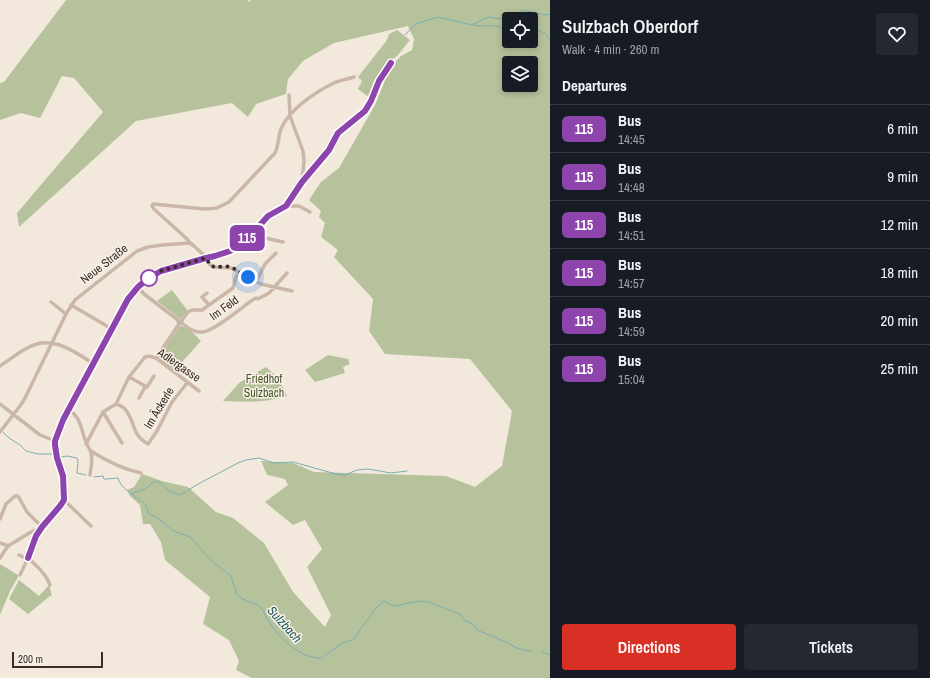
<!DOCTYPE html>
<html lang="en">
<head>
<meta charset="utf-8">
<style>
	:root { --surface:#171b24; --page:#242831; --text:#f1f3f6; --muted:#9ea1a6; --line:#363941; --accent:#d93025 }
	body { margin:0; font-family:"Archivo Narrow",sans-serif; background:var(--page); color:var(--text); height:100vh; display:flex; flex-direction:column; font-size:15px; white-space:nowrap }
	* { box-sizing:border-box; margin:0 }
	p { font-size:13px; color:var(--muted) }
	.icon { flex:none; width:22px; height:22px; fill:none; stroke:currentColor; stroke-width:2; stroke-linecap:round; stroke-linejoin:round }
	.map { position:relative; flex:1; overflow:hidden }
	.panel { display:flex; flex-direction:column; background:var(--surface); width:380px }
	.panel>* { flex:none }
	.badge { padding:0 8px; border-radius:6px; font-size:14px; line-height:26px }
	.controls { position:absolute; left:502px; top:12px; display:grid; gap:8px }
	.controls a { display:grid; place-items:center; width:36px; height:36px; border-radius:4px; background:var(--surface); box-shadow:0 2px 6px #0003; font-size:20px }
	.scale { position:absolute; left:12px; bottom:10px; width:91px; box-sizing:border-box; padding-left:4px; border:2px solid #382d28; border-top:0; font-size:11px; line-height:14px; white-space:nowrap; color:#382d28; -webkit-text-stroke:3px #faf2e9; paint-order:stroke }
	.you { position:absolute; width:20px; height:20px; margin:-10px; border:3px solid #fff; border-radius:50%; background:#1a73e8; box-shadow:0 0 0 6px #1a73e833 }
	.map>.badge { position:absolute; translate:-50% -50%; box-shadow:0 0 0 2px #fff }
	h2 { padding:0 12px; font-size:15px; line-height:36px }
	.round { display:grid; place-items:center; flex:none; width:42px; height:42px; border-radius:4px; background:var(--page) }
	.summary { display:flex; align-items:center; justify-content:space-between; height:68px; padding:0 12px }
	h1 { font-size:19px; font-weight:600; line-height:30px }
	.action { display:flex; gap:8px; margin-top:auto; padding:8px 12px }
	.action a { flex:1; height:46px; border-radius:4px; background:var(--accent); color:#fff; font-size:16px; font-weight:600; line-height:46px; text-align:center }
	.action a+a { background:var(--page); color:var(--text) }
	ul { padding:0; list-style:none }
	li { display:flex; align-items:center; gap:12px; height:48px; padding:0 12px; border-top:1px solid var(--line) }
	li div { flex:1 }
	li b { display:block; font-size:15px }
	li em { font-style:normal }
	li .badge { min-width:44px; font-weight:700; text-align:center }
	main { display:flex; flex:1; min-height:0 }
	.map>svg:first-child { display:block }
</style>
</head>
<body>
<main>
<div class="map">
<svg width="550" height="678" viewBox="0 0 550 678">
	<rect width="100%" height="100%" fill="#f3e8dc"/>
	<path fill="#b6c29c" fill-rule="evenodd" d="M66 0H247L250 2V0H550V678H252L236 670 239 661 229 640 203 624 210 597 165 560 161 542 150 524H143L140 505 130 496 127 490 134 487 142 474 162 481 188 487 216 512 233 518 264 543 293 592 325 627 331 615 307 567 322 549 305 520 293 525 265 502 288 485 285 479 267 475 261 461 293 463 314 472 446 476 475 487 502 466 512 411 470 359 385 354 369 331 373 299 334 257 338 250 321 237 325 223 319 217 321 211 309 200 321 182 339 168 375 105 384 83 387 71 401 56 412 50 414 39 408 26 334 43 303 61 288 79 286 94 256 104 248 117 232 103 136 121 19 227 17 213 103 112 74 78 62 76 40 118 21 113 0 120V83L4 82ZM509 19H531V41H509ZM509 63H531V85H509Z
		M397 30 410 40 398 55 390 61 379 79 370 98 358 89 362 81 358 77 387 40 389 34Z
		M172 290 188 311 181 318H179L157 301Z
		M180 326C188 326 196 336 201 341L175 370 160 360 159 356Z
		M328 355 348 359 350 364 343 367 345 373 315 382 305 370Z
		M266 367 278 378 287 396C265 403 245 402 223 401L239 383Z
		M0 564 18 575V577L10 591 0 615Z
		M19 580 39 596 49 585 52 596H50L28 614 9 599Z"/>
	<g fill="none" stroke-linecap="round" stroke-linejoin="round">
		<path stroke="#7ab0b1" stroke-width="1" d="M511 19 522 10 546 15 550 14
			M473 25C483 27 493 24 503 28
			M531 29C539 30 546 32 550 40
			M405 35 415 24 438 17 472 25 488 17 509 20
			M3 432 9 438 20 445 26 451 38 454H52
			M61 457 67 456 77 458 78 461 77 473 86 475
			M94 477 103 476 104 479H106L118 478C120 489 137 496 145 504 147 506 147 510 148 513L159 519 173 531 190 537 213 562 231 576 237 595C240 597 242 599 245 600 252 604 256 602 262 609 265 613 266 618 269 622 281 639 300 659 322 658L342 643 353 640 376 608 384 601 391 605 396 606 418 601 429 602 461 615 464 620 473 624 477 630 508 643C513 647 524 651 532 651
			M188 490 200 483 238 463 246 460 259 458 274 463 293 462 336 474 345 475 357 470 368 469 391 473 407 471
			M132 494C136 491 140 491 144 489 150 486 151 482 158 481L168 490 179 495 186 492
			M542 652 550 655"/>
		<path stroke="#cbb7a8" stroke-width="3.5" d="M289 95 290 116 303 151 304 161 302 181
			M286 206H299L310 212
			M261 221C264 227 262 233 265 238L283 242
			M190 243 187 239 154 209 152 206 153 204 205 209 217 208 229 202 275 153C279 145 278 136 281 129 289 109 317 91 336 82 342 80 348 79 354 77
			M256 282 265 264 276 253
			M138 287 144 294 178 320
			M207 293 202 297 209 305
			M51 302 66 314
			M71 305 112 329
			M182 320 188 312 192 310H202L233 288 236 277 240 273
			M182 323C188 328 194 333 202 332 213 332 241 308 251 301L256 298 258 299 269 293 287 273
			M156 358 179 324 178 321 182 320V323L179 324
			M0 366C11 359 22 349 34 345 55 337 77 353 94 364
			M129 377 147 387
			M139 398 145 387H147L154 376
			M0 404 40 435 55 441
			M116 404C118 405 122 406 124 408 136 420 130 434 148 444L157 431 172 402 187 383
			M68 409C83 419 80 430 87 444 88 447 90 449 91 453 93 460 91 467 90 475
			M103 412 122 443
			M0 432 20 406 25 398 66 314 75 300 137 251 148 247 162 245 190 243 194 246 206 257 210 265 214 267 231 268 261 284 292 291
			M86 444 103 412 116 404 129 377 145 357 149 356 156 358 199 391
			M91 451C108 462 122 469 141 473
			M64 500 91 526
			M0 519 6 504 15 496H18L27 512 42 527 31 532 8 546
			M0 543 8 546 0 558
			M19 555 27 559 28 558
			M28 558C37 566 46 574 50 585
			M20 575 28 558 36 536 42 527 64 500 63 476 57 458 55 445V441L63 420 129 299 138 287 146 280 161 271 206 257 215 256 230 251 243 244 268 215 286 206 302 182 329 150 338 133 365 111 371 101 379 81 391 63"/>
	</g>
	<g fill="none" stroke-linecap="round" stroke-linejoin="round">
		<g stroke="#fff" stroke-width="9">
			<path id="line" d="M28 558 36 536 42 527 60 506 64 500 63 476 57 458 55 445V441L63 420 128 299 138 287 146 280 161 271 206 258 215 256 230 251 243 244 268 216 286 206 302 182 329 150 338 133 365 111 371 101 379 81 391 63"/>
		</g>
		<use href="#line" stroke="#8e44ad" stroke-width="6"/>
		<path stroke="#382d28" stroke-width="4" stroke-dasharray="0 7.2" d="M149 278 146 280 161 271 206 258C214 273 218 264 231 267 236 269 243 275 248 277"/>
	</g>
	<circle fill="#fff" stroke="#8e44ad" stroke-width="2" cx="149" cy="278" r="8"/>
	<g text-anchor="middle" stroke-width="3" stroke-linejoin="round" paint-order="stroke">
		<g font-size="12" fill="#382d28" stroke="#faf2e9">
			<text transform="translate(104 264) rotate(-38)" y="4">Neue Straße</text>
			<text transform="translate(224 308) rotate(-36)" y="4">Im Feld</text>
			<text transform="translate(179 365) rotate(35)" y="4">Adlergasse</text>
			<text transform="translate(159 408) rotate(-59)" y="4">Im Äckerle</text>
		</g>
		<g font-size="12" fill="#48572b" stroke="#faf2e9">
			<text x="264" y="383">Friedhof<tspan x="264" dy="14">Sulzbach</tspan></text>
		</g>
		<g font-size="13" font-style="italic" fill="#1c585b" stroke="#faf2e9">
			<text transform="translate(285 624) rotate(48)" y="5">Sulzbach</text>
		</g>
	</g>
</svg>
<div class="controls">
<a><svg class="icon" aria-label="locate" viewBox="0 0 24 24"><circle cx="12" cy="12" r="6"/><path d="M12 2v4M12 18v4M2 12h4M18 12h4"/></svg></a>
<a><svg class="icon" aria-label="layers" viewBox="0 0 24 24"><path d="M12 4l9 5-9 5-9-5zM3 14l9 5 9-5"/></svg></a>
</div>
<div class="scale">200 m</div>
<div class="you" style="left:248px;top:277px"></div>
<b class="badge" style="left:247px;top:238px;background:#8e44ad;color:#fff">115</b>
</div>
<section class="panel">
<div class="summary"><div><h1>Sulzbach Oberdorf</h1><p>Walk · 4 min · 260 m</p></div><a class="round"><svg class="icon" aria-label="heart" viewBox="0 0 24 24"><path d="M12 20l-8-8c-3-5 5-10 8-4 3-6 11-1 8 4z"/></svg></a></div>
<h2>Departures</h2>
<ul>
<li><span class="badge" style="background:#8e44ad;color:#fff">115</span><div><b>Bus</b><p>14:45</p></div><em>6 min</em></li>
<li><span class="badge" style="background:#8e44ad;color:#fff">115</span><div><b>Bus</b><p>14:48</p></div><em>9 min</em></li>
<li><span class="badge" style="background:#8e44ad;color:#fff">115</span><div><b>Bus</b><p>14:51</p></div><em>12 min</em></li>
<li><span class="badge" style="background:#8e44ad;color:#fff">115</span><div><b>Bus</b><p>14:57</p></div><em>18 min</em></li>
<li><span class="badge" style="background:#8e44ad;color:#fff">115</span><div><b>Bus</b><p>14:59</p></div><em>20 min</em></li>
<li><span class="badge" style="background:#8e44ad;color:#fff">115</span><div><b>Bus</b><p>15:04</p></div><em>25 min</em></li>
</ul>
<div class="action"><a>Directions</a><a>Tickets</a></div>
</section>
</main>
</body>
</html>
